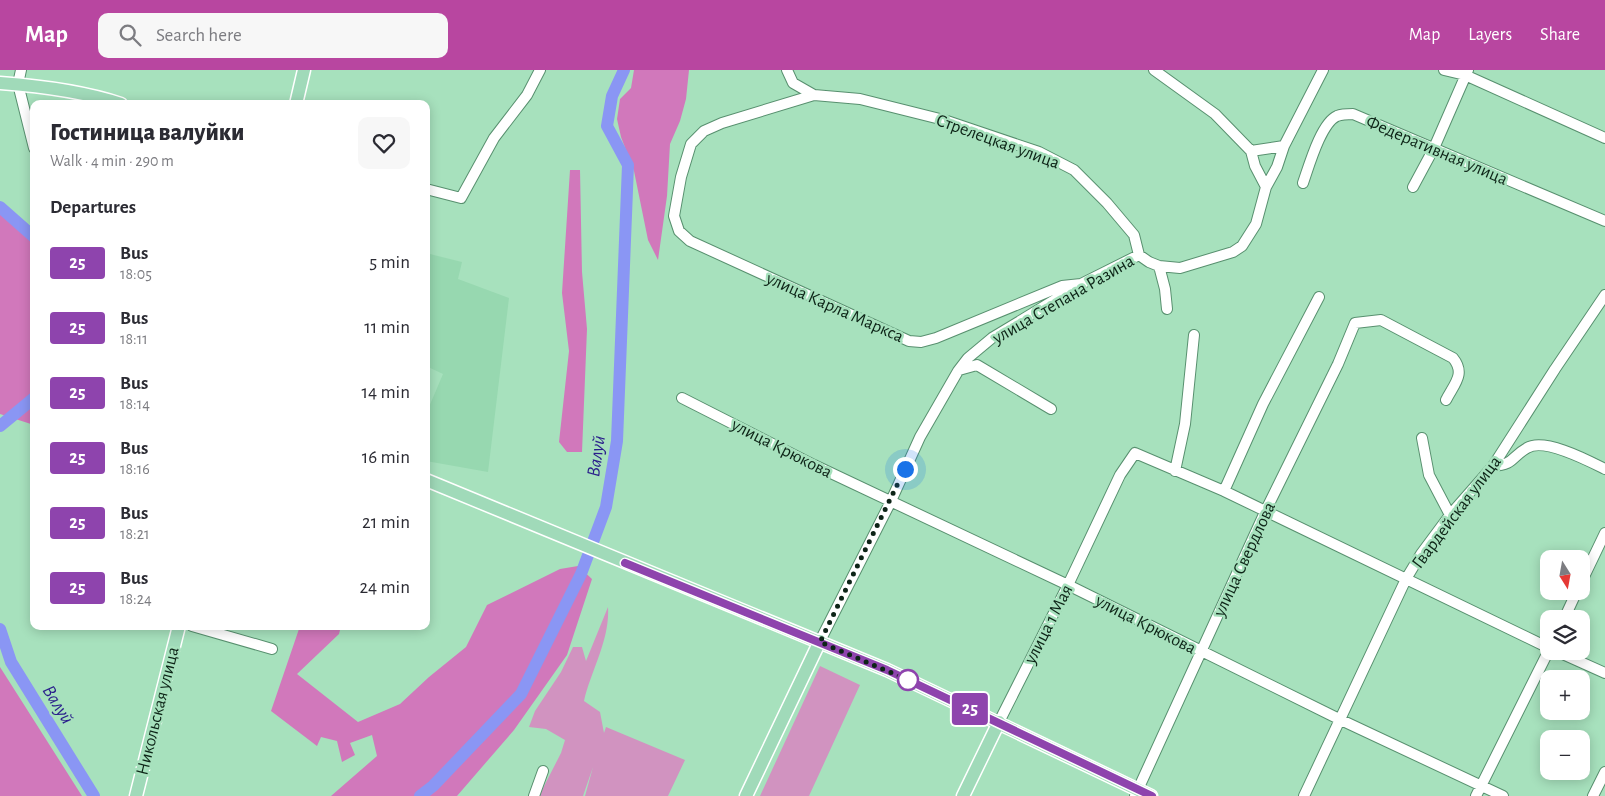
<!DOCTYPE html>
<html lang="en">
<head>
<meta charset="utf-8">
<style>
	:root { --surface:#fff; --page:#f7f7f7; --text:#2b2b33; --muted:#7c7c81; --accent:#b846a0 }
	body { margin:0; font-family:"Alegreya Sans",sans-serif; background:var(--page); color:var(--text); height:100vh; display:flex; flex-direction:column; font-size:19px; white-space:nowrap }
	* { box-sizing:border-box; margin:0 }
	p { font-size:16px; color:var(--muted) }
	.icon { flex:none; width:28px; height:28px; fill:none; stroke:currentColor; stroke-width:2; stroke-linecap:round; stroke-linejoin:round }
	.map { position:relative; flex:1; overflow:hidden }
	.drawer { position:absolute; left:30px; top:30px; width:400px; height:530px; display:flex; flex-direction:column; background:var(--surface); border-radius:10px; box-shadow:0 2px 12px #0003 }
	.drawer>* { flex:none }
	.badge { padding:0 10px; border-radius:4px; font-size:18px; line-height:32px }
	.needle { width:32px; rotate:169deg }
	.tools { position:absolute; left:1540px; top:480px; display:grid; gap:10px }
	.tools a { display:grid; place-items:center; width:50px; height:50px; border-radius:10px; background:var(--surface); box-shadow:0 2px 12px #0003; font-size:25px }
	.you { position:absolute; width:25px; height:25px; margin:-12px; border:4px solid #fff; border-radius:50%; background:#1a73e8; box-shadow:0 0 0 8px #1a73e833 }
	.map>.badge { position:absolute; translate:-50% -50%; box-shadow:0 0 0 2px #fff }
	h2 { padding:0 20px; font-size:19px; line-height:45px }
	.round { display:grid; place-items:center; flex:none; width:52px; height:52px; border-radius:10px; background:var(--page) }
	.overview { display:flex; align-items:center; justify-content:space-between; height:85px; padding:0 20px }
	h1 { font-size:24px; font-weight:800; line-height:38px }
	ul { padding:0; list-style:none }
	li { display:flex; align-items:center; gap:15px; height:65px; padding:0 20px }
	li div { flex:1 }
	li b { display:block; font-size:19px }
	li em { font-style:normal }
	li .badge { min-width:55px; font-weight:700; text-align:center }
	header { display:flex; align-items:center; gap:30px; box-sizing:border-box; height:70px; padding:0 25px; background:var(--accent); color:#fff }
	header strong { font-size:24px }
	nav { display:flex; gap:28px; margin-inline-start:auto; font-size:18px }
	.search { width:350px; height:45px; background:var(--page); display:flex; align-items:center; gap:12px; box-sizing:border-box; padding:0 18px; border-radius:10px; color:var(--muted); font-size:19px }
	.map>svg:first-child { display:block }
</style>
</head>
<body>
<header>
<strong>Map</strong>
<div class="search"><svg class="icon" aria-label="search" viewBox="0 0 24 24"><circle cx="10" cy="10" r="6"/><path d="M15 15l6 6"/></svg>Search here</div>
<nav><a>Map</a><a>Layers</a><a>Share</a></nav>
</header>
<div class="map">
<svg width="1605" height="726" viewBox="0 0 1605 726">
	<rect width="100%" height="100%" fill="#a7e1bd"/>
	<path fill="#97d8b0" d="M426 183 462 192 458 209 509 228 488 402 426 391V344L443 304 426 296Z"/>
	<path fill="#d193c0" d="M608 537C610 570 591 600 584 631L600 642 604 663 606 657 685 690 668 726H585L593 697 583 726H539L561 683 565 670 546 659 529 657 535 641 561 602 573 577H582L586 591Z
		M820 596 860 615 809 726H760Z"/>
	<path fill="#d178bb" d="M634 0H689L686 29 680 51 670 74 667 126 658 190 648 170 634 101 621 67 617 49 620 29 631 18Z
		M570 100H580L582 202 587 259 582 382H567L559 372 569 281 562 223Z
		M0 144 34 158V355L0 344Z
		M578 496 592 509 567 585 514 660 457 726H331L377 686 372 665 350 673 355 685 342 692 337 671 321 667 317 676 271 641 300 556H341L339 564 297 604 358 652 400 634 429 607 466 577 487 535 560 499Z
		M0 597 82 726H0Z"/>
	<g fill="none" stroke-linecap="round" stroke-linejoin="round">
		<path stroke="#8a96f4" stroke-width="12" d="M0 137 34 167
			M0 356 34 328
			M0 559 11 592 94 726
			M420 726 433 716 521 624 581 504 606 437 617 371 628 95 607 56 612 26 624 0"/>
		<g stroke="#58906f" stroke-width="12">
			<path id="minor" d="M21 0 18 14 34 78
				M787 0 793 13 814 25
				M1154 0 1215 44 1251 81 1255 96 1266 117
				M1444 0 1465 5 1605 68
				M1251 81 1284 76
				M1303 113C1309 96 1321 53 1337 46 1342 44 1348 44 1353 44L1605 151
				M1413 117 1434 78 1468 0
				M426 119 461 128 494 68 527 25 540 0
				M1159 196 1165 219 1167 239
				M1081 214 1062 216 936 268 921 272 909 271 690 171 679 161 674 146 681 107 691 74 704 61 722 53 814 25 860 29 944 50 1039 82 1074 100 1107 133 1134 165 1139 185
				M959 300 977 295 1051 339
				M682 328 814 395 1068 515 1341 650 1503 726
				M1422 368 1429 405 1450 445
				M1493 396C1514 395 1511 387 1527 378 1544 367 1589 391 1605 399
				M1175 401 1185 354 1194 265
				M1224 421 1263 334 1319 227
				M1581 513 1605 463
				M1564 549 1577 521
				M192 556 272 579
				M820 571 891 431 920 367 958 301 968 288 992 268 1081 214 1139 185 1149 192 1159 196 1180 198 1233 182 1242 176 1256 154 1266 117 1277 97 1284 76 1323 0
				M1556 581 1605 603
				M999 652 1068 515 1120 405 1135 383 1224 421 1549 578
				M534 726 543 701
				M1135 726 1265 442 1338 294 1355 253 1381 250 1453 288C1466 304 1454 314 1446 330
				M1304 726 1406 509 1421 484 1450 445 1493 396 1555 299 1605 225
				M1476 726 1549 580
				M1593 726 1605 702"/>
		</g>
		<g stroke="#fff" stroke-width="15">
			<path id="major" d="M0 13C41 16 82 21 121 34
				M296 34 304 0
				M426 410 887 600 1151 726
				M136 726 179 556
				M746 726 820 571
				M963 726 999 652"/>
		</g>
		<use href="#minor" stroke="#fff" stroke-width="10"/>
		<use href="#major" stroke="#a0dab9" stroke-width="12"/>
	</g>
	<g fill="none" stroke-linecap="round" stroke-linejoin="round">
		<g stroke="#fff" stroke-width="11">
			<path id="line" d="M625 493 887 600 1152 726"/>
		</g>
		<use href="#line" stroke="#8e44ad" stroke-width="8"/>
		<path stroke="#0d2417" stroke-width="5" stroke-dasharray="0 9" d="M905 399 820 572 908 610"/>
	</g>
	<circle fill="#fff" stroke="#8e44ad" stroke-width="2.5" cx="908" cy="610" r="10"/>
	<g text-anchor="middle" stroke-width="5" stroke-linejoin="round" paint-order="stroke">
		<g font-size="18" fill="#0d2417" stroke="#a7e1bd">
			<text transform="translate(998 71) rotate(20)" y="6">Стрелецкая улица</text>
			<text transform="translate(1437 80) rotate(23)" y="6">Федеративная улица</text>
			<text transform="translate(1063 229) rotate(-30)" y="6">улица Степана Разина</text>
			<text transform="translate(835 237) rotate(24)" y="6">улица Карла Маркса</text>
			<text transform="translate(782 378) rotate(27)" y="6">улица Крюкова</text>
			<text transform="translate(1456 442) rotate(-53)" y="6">Гвардейская улица</text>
			<text transform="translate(1244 489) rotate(-65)" y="6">улица Свердлова</text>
			<text transform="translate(1048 554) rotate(-63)" y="6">улица 1 Мая</text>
			<text transform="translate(1146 554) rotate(27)" y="6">улица Крюкова</text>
			<text transform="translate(157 641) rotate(-76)" y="6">Никольская улица</text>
		</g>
		<g font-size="19" font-style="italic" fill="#2a1f8b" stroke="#a7e1bd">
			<text transform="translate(595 386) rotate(-82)" y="7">Валуй</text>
			<text transform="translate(59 634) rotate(58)" y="7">Валуй</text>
		</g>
	</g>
</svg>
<div class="tools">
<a><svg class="needle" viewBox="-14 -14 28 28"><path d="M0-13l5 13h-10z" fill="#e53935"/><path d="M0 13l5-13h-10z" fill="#7c7c81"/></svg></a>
<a><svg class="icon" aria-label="layers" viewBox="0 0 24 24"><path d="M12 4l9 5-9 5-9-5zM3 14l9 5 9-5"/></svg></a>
<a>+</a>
<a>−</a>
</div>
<div class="you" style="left:905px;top:399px"></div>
<b class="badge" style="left:970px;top:639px;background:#8e44ad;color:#fff">25</b>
<section class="drawer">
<div class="overview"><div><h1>Гостиница валуйки</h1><p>Walk · 4 min · 290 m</p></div><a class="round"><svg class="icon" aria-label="heart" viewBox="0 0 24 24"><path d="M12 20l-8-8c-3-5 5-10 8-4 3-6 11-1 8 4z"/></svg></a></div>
<h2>Departures</h2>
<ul>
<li><span class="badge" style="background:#8e44ad;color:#fff">25</span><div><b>Bus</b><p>18:05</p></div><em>5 min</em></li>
<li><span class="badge" style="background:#8e44ad;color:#fff">25</span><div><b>Bus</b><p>18:11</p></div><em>11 min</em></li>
<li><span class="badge" style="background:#8e44ad;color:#fff">25</span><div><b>Bus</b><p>18:14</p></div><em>14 min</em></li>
<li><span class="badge" style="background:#8e44ad;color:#fff">25</span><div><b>Bus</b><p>18:16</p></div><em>16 min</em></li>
<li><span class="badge" style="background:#8e44ad;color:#fff">25</span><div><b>Bus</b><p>18:21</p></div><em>21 min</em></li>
<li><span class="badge" style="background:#8e44ad;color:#fff">25</span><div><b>Bus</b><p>18:24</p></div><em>24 min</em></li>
</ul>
</section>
</div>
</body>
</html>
